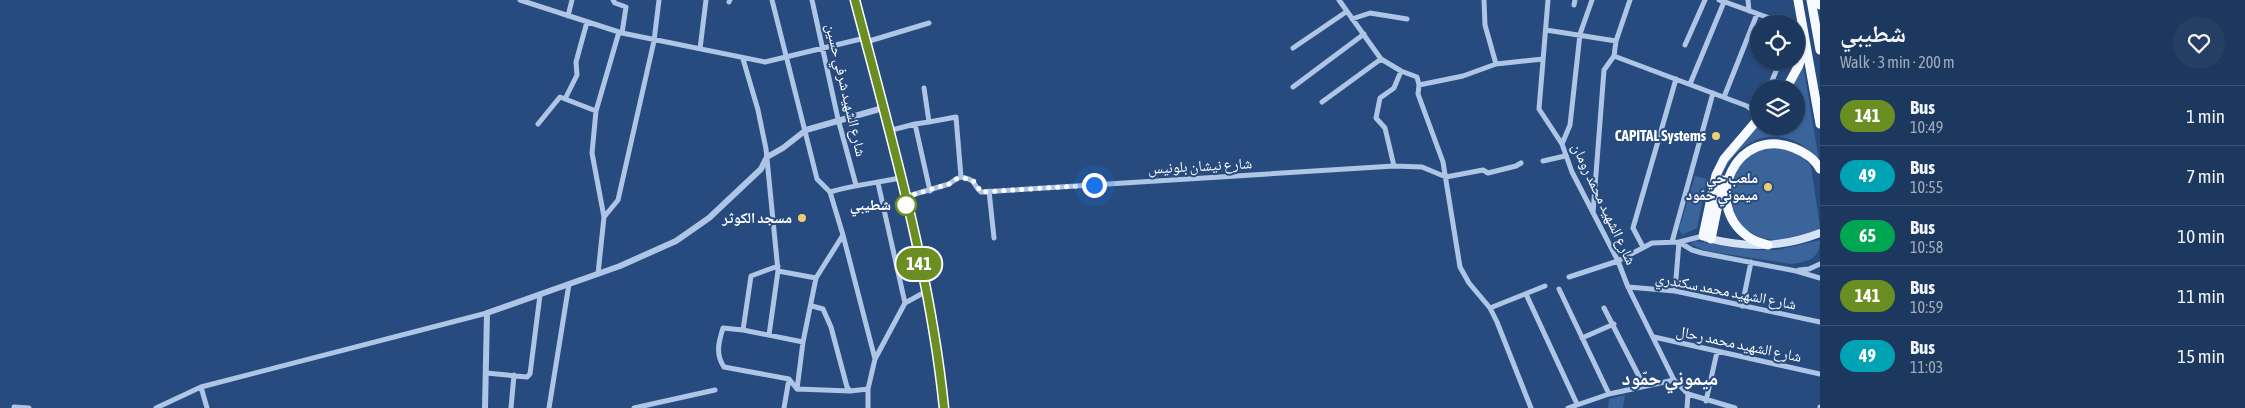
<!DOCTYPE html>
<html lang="en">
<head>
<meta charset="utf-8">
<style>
	:root { --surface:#1d385e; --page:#253f64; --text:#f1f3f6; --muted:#a0acbc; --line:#3b5273 }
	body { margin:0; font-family:"Asap Condensed","Noto Naskh Arabic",sans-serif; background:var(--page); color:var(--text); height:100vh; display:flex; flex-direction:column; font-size:19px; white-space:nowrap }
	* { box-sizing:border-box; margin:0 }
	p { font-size:16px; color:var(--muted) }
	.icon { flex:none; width:28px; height:28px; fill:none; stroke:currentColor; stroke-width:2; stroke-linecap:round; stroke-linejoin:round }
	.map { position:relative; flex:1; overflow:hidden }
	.details { display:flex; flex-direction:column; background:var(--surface); width:425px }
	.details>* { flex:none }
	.badge { padding:0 10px; border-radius:16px; font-size:18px; line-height:32px }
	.controls { position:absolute; left:1750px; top:15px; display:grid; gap:10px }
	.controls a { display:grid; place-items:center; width:55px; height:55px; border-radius:50%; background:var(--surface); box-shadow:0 1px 4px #0004,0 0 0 1px var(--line); font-size:25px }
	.you { position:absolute; width:25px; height:25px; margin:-12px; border:4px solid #fff; border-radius:50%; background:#1a73e8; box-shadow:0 0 0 8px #1a73e833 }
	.map>.badge { position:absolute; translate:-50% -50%; box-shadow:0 0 0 2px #fff }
	.round { display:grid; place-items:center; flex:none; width:52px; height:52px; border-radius:26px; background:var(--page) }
	.head { display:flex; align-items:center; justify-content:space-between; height:85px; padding:0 20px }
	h1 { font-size:24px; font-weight:700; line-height:38px }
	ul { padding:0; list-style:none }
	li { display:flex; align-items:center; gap:15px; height:60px; padding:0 20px; border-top:1px solid var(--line) }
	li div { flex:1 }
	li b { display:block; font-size:19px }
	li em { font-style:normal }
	li .badge { min-width:55px; font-weight:700; text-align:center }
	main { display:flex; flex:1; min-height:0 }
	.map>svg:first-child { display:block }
</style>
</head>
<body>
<main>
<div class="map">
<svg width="1820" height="408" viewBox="0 0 1820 408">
	<rect width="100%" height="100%" fill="#274b7e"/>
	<path fill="#3b649b" d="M1803 65 1819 160C1785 118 1732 136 1719 185L1716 184 1724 163 1759 125 1796 126V89H1789Z
		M1757 148C1782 148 1794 146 1811 166L1820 228C1794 244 1755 247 1736 219 1734 215 1729 210 1729 206 1727 195 1731 181 1733 171Z
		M1695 176 1707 179 1697 228 1682 235 1679 229Z
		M1820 240C1820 259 1808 262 1791 264L1706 251 1690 244 1695 241 1755 250H1778Z
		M1625 395 1623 408H1608L1609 399Z"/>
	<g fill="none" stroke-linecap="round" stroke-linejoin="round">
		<path stroke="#aec5e5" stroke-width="5" d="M520 0 622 33 765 62 865 38
			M613 0 615 3 626 7 622 33
			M772 0 817 179 830 192
			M812 0 838 119 856 185
			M1339 0 1381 59 1401 71 1417 77 1419 85 1463 76 1496 64 1543 59
			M1484 0 1485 25 1496 64
			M1548 0 1539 109 1562 144 1572 172 1618 261 1628 287 1674 380 1688 394 1687 408
			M1748 0 1749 11
			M729 2 730 0
			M1725 2 1786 24
			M1574 5 1575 0
			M568 16 572 0
			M1352 19 1370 13 1407 19
			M1546 30 1616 41
			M866 42 929 23
			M1685 45 1705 0
			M1293 48 1346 12
			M700 49 706 0
			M1614 56 1747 106 1759 115
			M743 59 758 110 766 149 778 271 816 278 803 342 797 389 850 391 868 389V408
			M1690 84 1724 2 1719 0
			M1419 85 1418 94 1443 162 1460 267 1469 283 1490 308 1497 322 1531 408
			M1293 87 1364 34
			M1771 89 1770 86 1780 61
			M1724 97 1757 14
			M565 99 577 75 576 62 587 22
			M1322 102 1381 59
			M538 124 560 97 596 111
			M915 124 929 122 924 88
			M888 131 915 124 930 191
			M1562 144 1570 125 1580 34 1592 0
			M1543 161 1565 156
			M1394 166 1385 128 1376 118 1380 98 1394 88 1401 71
			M961 177C978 180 972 185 981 192L1394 166 1422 167 1446 177 1483 170 1488 173 1516 166 1521 163
			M878 183 905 303
			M989 191 994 238
			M905 197 949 184 956 179 961 177 956 117 929 122
			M1593 213 1604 70 1614 56 1616 41 1630 0
			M604 217 618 200 654 41 659 0
			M843 235 875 359
			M1672 242 1713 93
			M1643 247 1633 228 1676 79
			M778 266 751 276 743 330 803 342
			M1799 270 1809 269 1820 264
			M598 274 604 217 592 153 596 111 619 32
			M1569 277 1618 261 1652 243 1679 242 1703 236
			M816 278 843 235 830 192C853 185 876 183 900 178
			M1628 287 1675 291 1820 322
			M1559 289 1609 394
			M1675 291 1679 242 1692 250 1702 253 1796 271 1820 278
			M1526 294 1577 404
			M812 306 823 309 831 327 847 387 850 391
			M1742 306 1751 262
			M1490 308 1545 286
			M1604 308 1644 386
			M743 330 723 328C719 341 715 354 724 367L789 379
			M769 335 778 271
			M1654 337 1820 374
			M1582 338 1614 324
			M486 373 527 377 530 374 540 295
			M868 389 875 359 905 303 925 292
			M1688 394 1735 408
			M1706 401 1717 352
			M14 407 29 408
			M156 408 201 387
			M207 408 201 387 487 313
			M511 408 514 375
			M549 408 569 284
			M634 408 715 390
			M784 408 789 379 797 389
			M1568 408 1609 394 1674 380
			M1820 408V407"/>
		<path stroke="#aec5e5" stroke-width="6" d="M485 408 487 313 620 266 676 241 709 218 761 169 767 157 783 148 806 130 883 108"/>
		<path stroke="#d7e3f5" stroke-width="8" d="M855 0C889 134 930 270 944 408
			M1707 238C1746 248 1782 248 1820 233"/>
		<path stroke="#f6f9fe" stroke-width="9" d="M1798 0 1820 124
			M1811 0 1820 50
			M1817 0 1820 5
			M1786 89 1799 65 1805 44
			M1703 236 1716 175 1724 159 1759 118
			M1711 239 1723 180
			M1768 245C1761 243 1753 241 1747 236 1701 202 1737 125 1794 148 1804 152 1815 159 1820 169"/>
	</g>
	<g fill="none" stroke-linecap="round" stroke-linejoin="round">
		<g stroke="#fff" stroke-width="11">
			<path id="line" d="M855 0C890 134 930 270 944 408"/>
		</g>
		<use href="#line" stroke="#6b8e23" stroke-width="8"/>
		<path stroke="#fff" stroke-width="5" stroke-dasharray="0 9" d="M906 205 905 197 949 184 956 179 962 178 970 179 975 182 981 192 1094 185"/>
	</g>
	<g fill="#edcd74" stroke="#274b7e" stroke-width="2">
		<circle cx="1716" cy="136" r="5"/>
		<circle cx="1768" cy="187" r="5"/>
		<circle cx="802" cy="218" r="5"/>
	</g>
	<circle fill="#fff" stroke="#6b8e23" stroke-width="2.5" cx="906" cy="205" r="10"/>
	<g text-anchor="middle" stroke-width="4" stroke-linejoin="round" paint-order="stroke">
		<g font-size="15" fill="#fff" stroke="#274b7e">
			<text transform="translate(846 90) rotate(77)" y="5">شارع الشهيد شرفي حسين</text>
			<text transform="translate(1200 166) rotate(-3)" y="5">شارع نيشان بلونيس</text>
			<text transform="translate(1604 204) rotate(65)" y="5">شارع الشهيد محمد رومان</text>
			<text transform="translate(1726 291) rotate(11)" y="5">شارع الشهيد محمد سكندري</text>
			<text transform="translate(1739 344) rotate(12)" y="5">شارع الشهيد محمد رحال</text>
		</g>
		<g font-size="15" font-weight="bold" fill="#fff" stroke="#274b7e" text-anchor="end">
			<text x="1706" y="141">CAPITAL Systems</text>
			<text x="1758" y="183">ملعب حي<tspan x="1758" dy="17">ميموني حمّود</tspan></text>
			<text x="792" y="223">مسجد الكوثر</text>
		</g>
		<g font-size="15" font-weight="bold" fill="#fff" stroke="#274b7e" text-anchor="end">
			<text x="891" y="210">شطيبي</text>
		</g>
		<g font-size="20" font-weight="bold" fill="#fff" stroke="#274b7e">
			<text x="1670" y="385">ميموني حمّود</text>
		</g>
	</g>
</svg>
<div class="controls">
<a><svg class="icon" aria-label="locate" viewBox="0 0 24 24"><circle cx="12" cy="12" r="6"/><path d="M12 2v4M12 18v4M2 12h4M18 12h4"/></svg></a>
<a><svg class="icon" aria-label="layers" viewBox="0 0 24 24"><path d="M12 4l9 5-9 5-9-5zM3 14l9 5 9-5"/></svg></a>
</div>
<div class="you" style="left:1094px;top:185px"></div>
<b class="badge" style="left:919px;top:264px;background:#6b8e23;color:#fff">141</b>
</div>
<section class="details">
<div class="head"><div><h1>شطيبي</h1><p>Walk · 3 min · 200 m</p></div><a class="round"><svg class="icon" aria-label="heart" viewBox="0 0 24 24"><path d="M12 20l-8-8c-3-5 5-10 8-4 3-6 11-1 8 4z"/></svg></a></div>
<ul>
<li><span class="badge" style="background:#6b8e23;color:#fff">141</span><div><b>Bus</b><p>10:49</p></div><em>1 min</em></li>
<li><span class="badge" style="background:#00a3b4;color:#fff">49</span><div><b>Bus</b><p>10:55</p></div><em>7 min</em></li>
<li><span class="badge" style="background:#00a651;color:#fff">65</span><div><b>Bus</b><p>10:58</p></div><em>10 min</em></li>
<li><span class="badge" style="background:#6b8e23;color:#fff">141</span><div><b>Bus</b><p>10:59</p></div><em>11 min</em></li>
<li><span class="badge" style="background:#00a3b4;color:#fff">49</span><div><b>Bus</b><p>11:03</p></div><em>15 min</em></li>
</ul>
</section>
</main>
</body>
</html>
